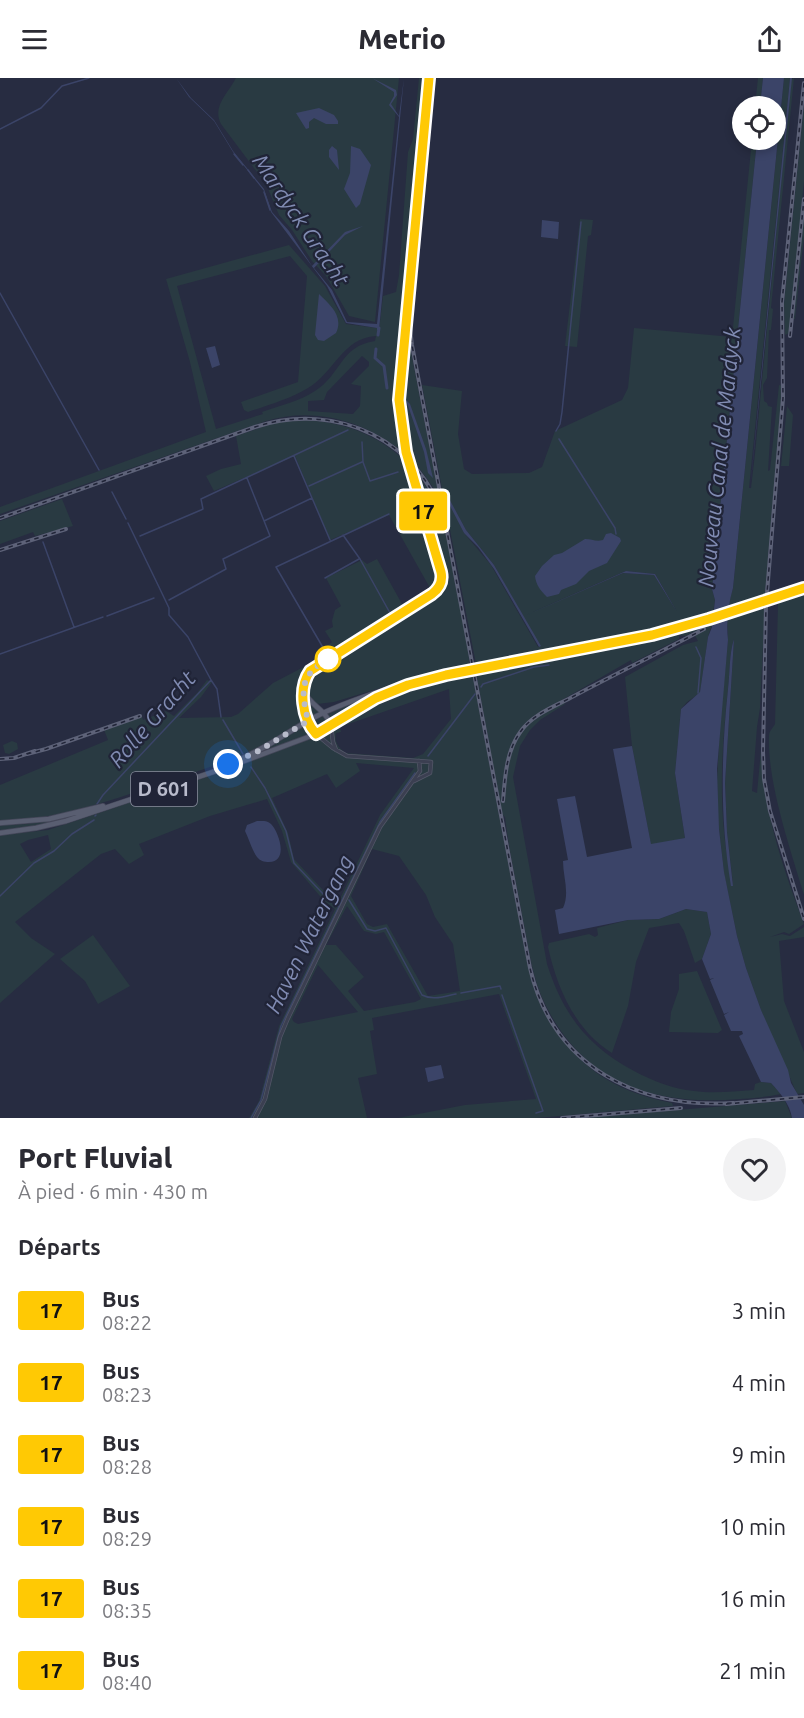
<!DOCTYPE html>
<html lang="fr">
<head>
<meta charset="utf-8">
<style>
	:root { --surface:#fff; --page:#f2f2f3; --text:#2b2b33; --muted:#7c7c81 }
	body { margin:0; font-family:Ubuntu,sans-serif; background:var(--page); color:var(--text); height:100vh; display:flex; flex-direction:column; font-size:22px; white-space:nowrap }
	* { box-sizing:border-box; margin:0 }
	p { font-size:20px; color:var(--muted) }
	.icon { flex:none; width:33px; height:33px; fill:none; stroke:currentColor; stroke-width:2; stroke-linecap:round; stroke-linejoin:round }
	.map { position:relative; height:1040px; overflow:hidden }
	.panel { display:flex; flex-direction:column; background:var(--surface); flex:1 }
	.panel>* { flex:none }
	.badge { padding:0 12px; border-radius:4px; font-size:21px; line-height:39px }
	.fabs { position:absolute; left:732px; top:18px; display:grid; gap:12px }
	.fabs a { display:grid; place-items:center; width:54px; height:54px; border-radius:50%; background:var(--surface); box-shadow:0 3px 9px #0003; font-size:30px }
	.you { position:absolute; width:30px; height:30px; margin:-15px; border:4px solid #fff; border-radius:50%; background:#1a73e8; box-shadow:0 0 0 9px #1a73e833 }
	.map>.badge { position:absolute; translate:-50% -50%; box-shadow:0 0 0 3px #fff }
	h2 { padding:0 18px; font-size:22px; line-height:54px }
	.round { display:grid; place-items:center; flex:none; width:63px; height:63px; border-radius:32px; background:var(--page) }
	.overview { display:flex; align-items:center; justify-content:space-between; height:102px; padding:0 18px }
	h1 { font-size:28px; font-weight:800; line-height:45px }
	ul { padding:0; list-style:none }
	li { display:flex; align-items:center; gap:18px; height:72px; padding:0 18px }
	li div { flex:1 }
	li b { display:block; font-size:22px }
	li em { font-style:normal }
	li .badge { min-width:66px; font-weight:700; text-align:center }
	header { display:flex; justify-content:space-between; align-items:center; height:78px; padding:0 18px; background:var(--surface); font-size:27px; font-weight:800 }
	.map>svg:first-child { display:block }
</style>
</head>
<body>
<header><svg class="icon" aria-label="menu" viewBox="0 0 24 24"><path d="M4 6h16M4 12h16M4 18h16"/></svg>Metrio<svg class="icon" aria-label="share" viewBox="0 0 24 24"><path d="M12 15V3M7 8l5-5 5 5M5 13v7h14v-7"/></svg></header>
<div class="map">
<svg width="804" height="1040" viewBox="0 0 804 1040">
	<rect width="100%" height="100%" fill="#272c41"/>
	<path fill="#293a42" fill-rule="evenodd" d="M236 0H399L375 244 349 238 326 198 312 183 292 152 279 137 266 106 221 46C212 28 227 17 236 0Z
		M419 0H432L408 236 411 274 439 418C430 405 421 391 411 381 372 345 317 327 266 343L0 436V429L206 354 190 284 166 201 289 167 325 208 346 246 378 250 377 252H379L383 218 396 214 399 197 408 74 413 61ZM290 178 307 198 298 304 241 324 244 332 248 334C268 327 290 321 308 310 334 295 342 260 376 258L375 263C340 268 341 297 315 313 300 323 279 328 262 334L263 336 216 351 177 208ZM362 278 369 284V288L351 306 361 308 360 328 353 336 308 333V323L324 322 327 314Z
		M758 0H763L760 28H755Z
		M784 0H790L749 410H751L755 376 791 2 794 0 771 230 773 231 771 252H769L767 300 763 307 764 323 767 325 768 328 772 329 768 393 770 392 779 307 783 308 765 517 728 529 733 510Z
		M804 26V103L789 255 785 257 784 226Z
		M752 62H757L712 511 715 522 713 534C637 559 556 571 476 586L422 307 462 313 458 356 464 391 472 396 529 395 542 389 555 353 622 322 628 310 634 250 732 259ZM446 416 466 452 494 487 540 568 538 569 491 487 464 455ZM626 493 655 496 677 534 654 497 623 495 528 536Z
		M804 134V158L795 241H793Z
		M580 141 593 142 591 157 588 158 577 269 565 268Z
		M787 328 793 337 789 388H781Z
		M306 342C368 345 420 380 441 439 449 462 452 487 456 511 461 534 470 564 469 587L430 595 334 624 317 626 320 634C268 672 216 687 157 707 106 724 54 742 0 743V707L108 662 103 649 141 636 143 642 166 633 174 638 197 615 207 602 212 604 201 619 179 640 231 639 238 636 273 605 317 582 328 572 327 568 332 564 325 553 333 549 332 543 335 532 341 528 326 500 362 482 367 486 377 481 402 526 430 510 389 437 330 462 295 378 214 413 206 398 221 391 241 386 236 358 277 344Z
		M62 421 73 448 35 458 33 454 0 466V443Z
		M804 513V817C791 773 767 704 769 658 769 653 773 650 775 646L778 526 783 524V521Z
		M765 526 760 630 757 649 752 713 757 715 761 672C763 732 783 790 804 846L789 856 784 854 770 859 782 856 790 858 804 849V859L779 863 784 923 804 974V1015L797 1016 763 938 746 890 737 858 724 795 718 742 717 703 720 645 728 562 727 539ZM734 561 725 705 727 754 733 807C717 743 721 676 728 611 730 595 729 576 734 561Z
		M713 543 708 559 700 615 687 624 681 631 675 695 685 760 651 767 632 668 625 599 683 567 698 563 693 554 686 558 679 557V561L632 585 631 582 562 622 565 626 540 642 530 652 520 668 513 699 547 886C563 936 587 968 634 993 653 1003 673 1011 694 1013 714 1016 734 1013 754 1012L755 1006 761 1004 771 1005 781 1016C768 1019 754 1020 740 1021 656 1028 585 1007 545 926 532 900 529 871 523 842 517 808 509 774 505 739L502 736 476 594 632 563Z
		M472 594 527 883C549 962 589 1009 672 1025L673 1028 537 1040H398L465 1027 536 1021 499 916 372 940 374 952 370 953 377 996 358 1000 367 1040H249L259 1023 279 948 335 831 325 824 291 784 282 753 267 721 210 738 139 766 144 777 129 786 115 771 101 776 15 844 31 860 55 876 0 925V757L48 752 208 698 322 656 374 624 394 614 439 601ZM449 611 451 641 423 676 413 680 345 675C339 669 334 665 336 655L341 654 340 649ZM356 685 414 690 380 737 337 827 294 781 288 755 272 720 327 696 336 710 360 693ZM48 757 51 771 31 784 20 766 28 762ZM372 771 399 778 426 817 435 839 453 866 460 913 428 918 387 846 373 849 367 846 351 818ZM347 828 364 853 376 856 384 854 421 921 415 924 364 933 348 913 364 899 336 867H326ZM318 887 358 934 298 946 294 944 292 941Z
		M378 616 309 657 268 673 260 674C298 652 336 628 378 616Z
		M12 663 17 665 18 671 9 676 5 675 3 667Z
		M54 742H66L40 748 0 753V747L25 746Z
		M686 831 707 834 711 856 702 881 695 885 684 853 679 845 649 850 636 884 628 928 612 975C575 952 557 910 548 869L549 865 589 856 595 859 598 857 597 850 628 842 659 841Z
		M93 857 130 908 98 926 85 903 60 881Z
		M697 893 722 952 718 955 669 954 671 934 679 911V896Z
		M785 1023 792 1040H581Z"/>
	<path fill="#3b4468" d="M176 0 191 20 214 42 233 73 264 111 272 134 289 153 312 188 345 154 363 148 345 157 314 190 332 212 347 244 377 246 399 39 389 27 394 18V14L372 0 396 12 397 17 391 26 399 38 404 0 379 252H377V250L346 245 327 208 271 134 264 113 233 74 214 43 189 19Z
		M763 0H784L733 510C728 528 726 543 728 562L717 691 719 751 724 794 737 858 746 890 761 932 788 992 791 1005 804 1027V1040H792C790 1026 780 1015 771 1005L761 1004 739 958 743 956 742 953H731L724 937 729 934 724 936 710 902 714 900 710 901 702 881 711 856 707 834 686 831 659 841 628 842 559 856 555 832 563 830C570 815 563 799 563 783L568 782 557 721 575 718 587 779 632 770 613 671 632 668 651 766 685 760 675 695 681 631 700 614 708 559 712 549 715 522 712 511 757 62H776V28H760Z
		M790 0H792L750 412Z
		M319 30 334 37 338 43V46H326L314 40 309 44V50L306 51 296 35Z
		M332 68 337 72 339 92 329 79V72Z
		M351 68 360 71 371 87 360 126 356 130 344 111 350 95Z
		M542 142 559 144 558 161 541 159Z
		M319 216C330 227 344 238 336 255L324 263 318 262 315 257Z
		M215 268 220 287 212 290 206 270Z
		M406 322 410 326 426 371 433 400 428 395 424 374Z
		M445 413 466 452 494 487 541 568 539 569 494 491 478 469 464 455 446 420Z
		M611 455 620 460 621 463 607 485 589 493 576 506 561 512 559 516 547 519C540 512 536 507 535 498L542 488 554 477 562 475 585 461C592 461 596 464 603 462L606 456Z
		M626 493 655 496 677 534 654 497 623 495 527 537Z
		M734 561 725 705 727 754 733 808H731C720 742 721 677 728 611 730 595 729 576 734 561Z
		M257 743C262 743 267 742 271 746 279 754 289 784 269 784 264 784 260 783 257 779 252 772 249 761 245 753L247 747Z
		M441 987 444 1000 428 1004 425 990Z"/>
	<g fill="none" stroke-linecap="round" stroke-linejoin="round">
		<path stroke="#3b4468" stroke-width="1.5" d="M0 51 41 30 62 8 89 0
			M234 76 243 87
			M248 92 254 100
			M264 114 270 132
			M0 215 99 392
			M556 353 560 346 562 334 581 144
			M559 361 615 450 616 456
			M362 364 363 384 370 403 398 394
			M294 378 330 462
			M309 408 362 384
			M112 414 126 441
			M264 443 312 420
			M343 457 360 481 390 535
			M140 458 201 432 203 431 201 421 348 352
			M43 464 74 549
			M325 500 359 481
			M169 522 226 491 223 481 270 458 247 400
			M107 538 154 520
			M696 569 701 580 698 615
			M325 573 276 489 389 436
			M0 576 103 539
			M211 602 217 611 221 639
			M481 609 483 606 534 589 549 587
			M223 642 243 676
			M428 678 475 616
			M251 689 265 710 286 753 294 785 325 818 339 829
			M97 726 103 717 211 602 188 559 169 537V530L158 507 128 445
			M95 738 96 737
			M0 818 34 785 54 773 72 756 94 742
			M349 822 367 851 375 853 386 850 422 917C433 923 445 918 456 916
			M461 915 500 908 501 911
			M502 917 543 1033 536 1035
			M251 1040 261 1022 281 948 380 744 415 695"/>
		<path stroke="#3b4468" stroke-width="3" d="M378 257 379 250
			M376 271 375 280 384 288 387 310"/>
		<g stroke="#535768" stroke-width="4.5">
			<path id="minor" d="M331 648 333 664 336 672
				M316 656 333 670 347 678 431 684 430 695 414 703
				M255 1040 265 1021 280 959 288 940 380 749 420 693 419 683"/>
		</g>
		<g stroke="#45485a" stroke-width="6">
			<path id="major" d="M410 197 429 0
				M786 516 804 510
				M481 588 633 559 694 544 757 524
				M304 613C310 628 327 632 331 648
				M316 656C302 641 298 610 310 593L432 516C441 509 443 502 441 491 428 447 410 403 403 357 394 303 402 250 410 196
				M233 684C263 673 287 654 315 639 340 626 366 618 393 609
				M0 745 49 741 103 728
				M0 755 36 750 66 743 228 689 311 658 392 613 427 601 466 593"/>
		</g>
		<use href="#minor" stroke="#3b3f51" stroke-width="3"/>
		<use href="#major" stroke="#595e71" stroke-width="4.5"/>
		<g stroke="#5d6278" stroke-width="4">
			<path id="rail" d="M433 0 409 242 412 267 442 425
				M804 5 782 224 783 320 766 527 763 673 764 701 770 733 804 841
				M790 258 804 121
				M0 440 255 349C337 322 423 363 446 448L530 890C553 989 638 1031 733 1025
				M0 472 66 451
				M27 676 46 671 140 638
				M0 681 14 680 35 673
				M503 723C505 699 506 673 521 653 533 636 556 628 574 618 617 595 661 574 704 551
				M726 1026 804 1019
				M562 1040 681 1030"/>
		</g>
		<use href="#rail" stroke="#202437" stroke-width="1.5" stroke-dasharray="4.5" stroke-linecap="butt"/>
		<g stroke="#45485a" stroke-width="6" stroke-linecap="butt">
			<path id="major-bridge" d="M757 524 786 514
				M466 593 482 590"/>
		</g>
		<use href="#major-bridge" stroke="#595e71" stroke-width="4.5"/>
	</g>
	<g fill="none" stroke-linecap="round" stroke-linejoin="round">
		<g stroke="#fff" stroke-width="14">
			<path id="line" d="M429 0 399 322 406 374 441 494C443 503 440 510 432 516L310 593C298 610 302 641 316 656L376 620 408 607 446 597 652 557 709 541 804 510"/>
		</g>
		<use href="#line" stroke="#ffc904" stroke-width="9"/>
		<path stroke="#b8bbcb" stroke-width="6" stroke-dasharray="0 10.8" d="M228 686 255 675 308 643C301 612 299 598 328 581"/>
	</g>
	<circle fill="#fff" stroke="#ffc904" stroke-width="3" cx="328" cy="581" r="12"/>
	<g text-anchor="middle" stroke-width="4.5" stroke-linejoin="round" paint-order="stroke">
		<rect fill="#202437" stroke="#8a8e9f" stroke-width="1.5" x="131" y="694" width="66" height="34" rx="4.5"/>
		<g font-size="20" font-weight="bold" fill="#b8bbcb">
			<text x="164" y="718">D 601</text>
		</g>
		<g font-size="22" font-style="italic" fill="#808bb2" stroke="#202437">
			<text transform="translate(301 142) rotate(56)" y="8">Mardyck Gracht</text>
			<text transform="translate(719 379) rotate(-84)" y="8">Nouveau Canal de Mardyck</text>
			<text transform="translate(152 641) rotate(-49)" y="8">Rolle Gracht</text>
			<text transform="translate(309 856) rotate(-64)" y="8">Haven Watergang</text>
		</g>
	</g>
</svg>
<div class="fabs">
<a><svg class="icon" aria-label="locate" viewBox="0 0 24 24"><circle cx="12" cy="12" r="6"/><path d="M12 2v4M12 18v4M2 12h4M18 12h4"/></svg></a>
</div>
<div class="you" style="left:228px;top:686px"></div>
<b class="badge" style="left:423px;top:433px;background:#ffc904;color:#111">17</b>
</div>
<section class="panel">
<div class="overview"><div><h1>Port Fluvial</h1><p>À pied · 6 min · 430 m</p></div><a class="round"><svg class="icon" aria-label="heart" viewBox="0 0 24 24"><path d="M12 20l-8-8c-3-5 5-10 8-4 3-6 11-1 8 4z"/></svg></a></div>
<h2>Départs</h2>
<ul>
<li><span class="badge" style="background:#ffc904;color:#111">17</span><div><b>Bus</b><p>08:22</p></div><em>3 min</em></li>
<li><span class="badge" style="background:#ffc904;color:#111">17</span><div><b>Bus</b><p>08:23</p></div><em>4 min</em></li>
<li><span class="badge" style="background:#ffc904;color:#111">17</span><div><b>Bus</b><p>08:28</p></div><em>9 min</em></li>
<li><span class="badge" style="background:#ffc904;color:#111">17</span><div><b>Bus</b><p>08:29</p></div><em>10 min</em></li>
<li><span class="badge" style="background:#ffc904;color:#111">17</span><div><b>Bus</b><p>08:35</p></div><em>16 min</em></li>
<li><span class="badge" style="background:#ffc904;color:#111">17</span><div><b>Bus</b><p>08:40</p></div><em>21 min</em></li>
</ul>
</section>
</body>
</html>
